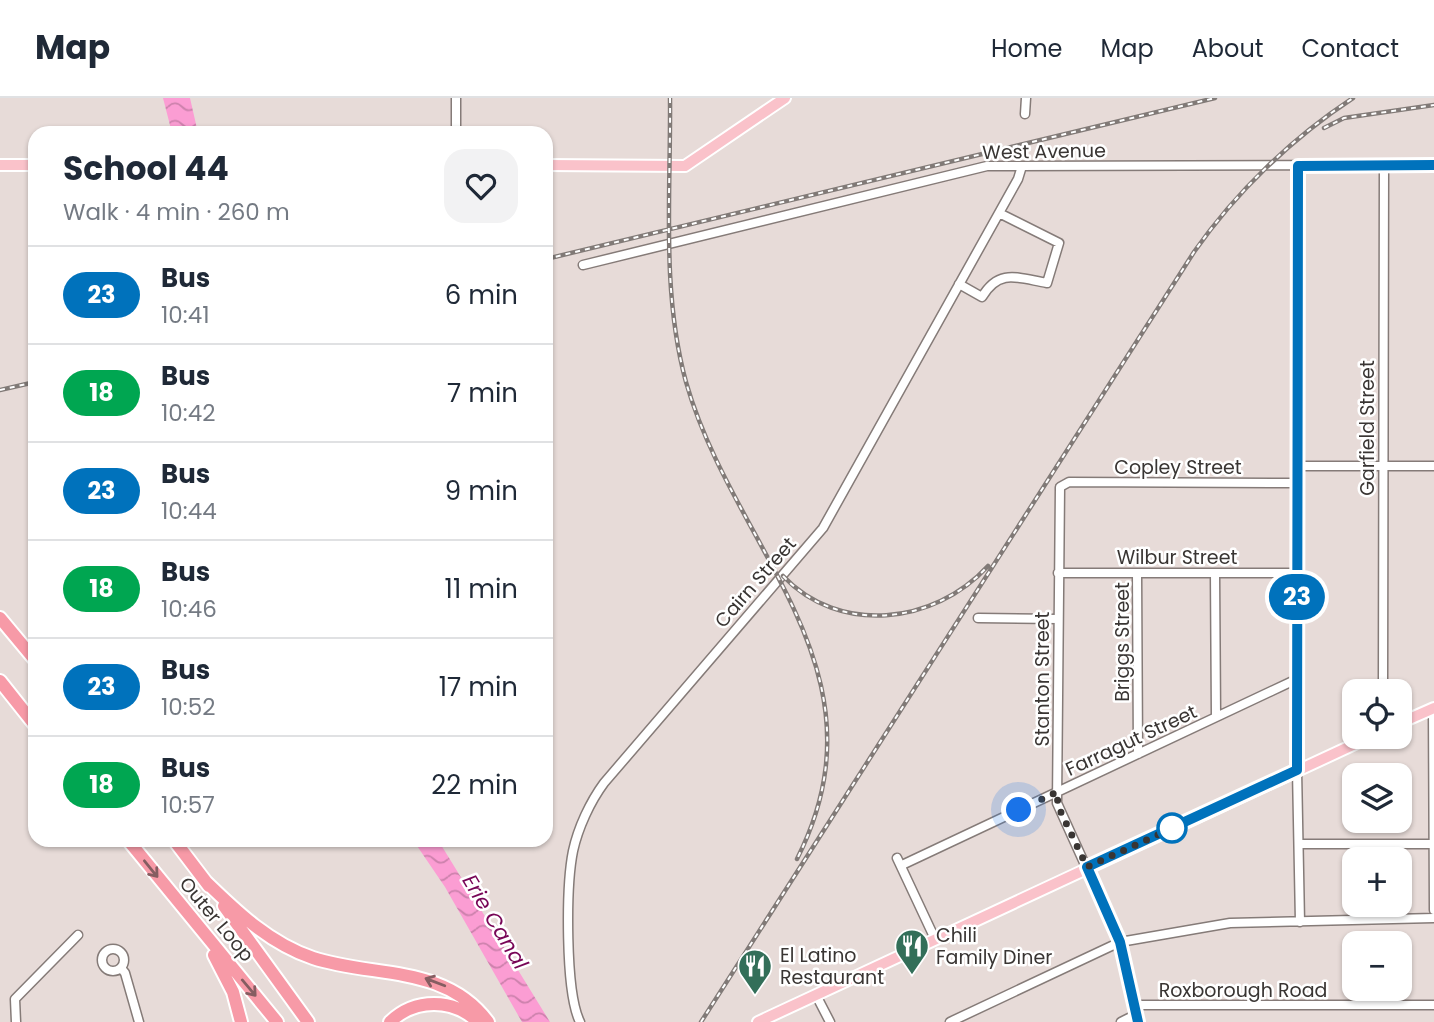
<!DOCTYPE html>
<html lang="en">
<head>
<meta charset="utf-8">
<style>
	:root { --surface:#fff; --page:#f2f2f3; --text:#1f2937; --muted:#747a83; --line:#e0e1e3 }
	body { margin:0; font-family:Poppins,sans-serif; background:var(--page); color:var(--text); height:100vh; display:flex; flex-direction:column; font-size:26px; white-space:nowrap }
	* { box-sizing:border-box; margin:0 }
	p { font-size:23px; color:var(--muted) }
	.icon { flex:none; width:38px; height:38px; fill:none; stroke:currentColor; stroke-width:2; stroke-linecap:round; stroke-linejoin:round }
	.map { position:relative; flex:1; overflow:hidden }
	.panel { position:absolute; left:28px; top:28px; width:525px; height:721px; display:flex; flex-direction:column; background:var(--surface); border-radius:21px; box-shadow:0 2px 5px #0004 }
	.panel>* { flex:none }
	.badge { padding:0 14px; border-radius:23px; font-size:24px; line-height:46px }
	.controls { position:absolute; left:1342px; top:581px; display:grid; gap:14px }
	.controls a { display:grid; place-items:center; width:70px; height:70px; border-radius:14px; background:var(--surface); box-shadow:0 2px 5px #0004; font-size:35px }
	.you { position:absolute; width:35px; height:35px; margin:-18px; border:5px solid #fff; border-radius:50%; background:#1a73e8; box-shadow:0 0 0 10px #1a73e833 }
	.map>.badge { position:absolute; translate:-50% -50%; box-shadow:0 0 0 4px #fff }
	.round { display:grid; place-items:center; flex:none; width:74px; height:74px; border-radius:21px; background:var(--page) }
	.headline { display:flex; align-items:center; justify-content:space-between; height:119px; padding:0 35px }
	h1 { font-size:33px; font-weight:700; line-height:52px }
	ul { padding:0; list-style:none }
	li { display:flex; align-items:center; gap:21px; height:98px; padding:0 35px; border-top:2px solid var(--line) }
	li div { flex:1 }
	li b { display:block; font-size:26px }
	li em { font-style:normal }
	li .badge { min-width:77px; font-weight:700; text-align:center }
	header { display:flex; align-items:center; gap:42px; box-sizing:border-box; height:98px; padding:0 35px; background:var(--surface); border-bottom:2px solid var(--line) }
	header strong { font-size:33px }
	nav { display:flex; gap:38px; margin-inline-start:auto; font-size:24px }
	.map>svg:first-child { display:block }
</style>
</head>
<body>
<header>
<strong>Map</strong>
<nav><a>Home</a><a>Map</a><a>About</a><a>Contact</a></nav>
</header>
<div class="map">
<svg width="1434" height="924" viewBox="0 0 1434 924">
	<defs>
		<pattern id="water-waves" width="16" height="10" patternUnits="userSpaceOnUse" patternTransform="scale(1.75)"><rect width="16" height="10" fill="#fb9dd3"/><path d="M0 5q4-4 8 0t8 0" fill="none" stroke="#cc81ac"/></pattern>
	</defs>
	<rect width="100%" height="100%" fill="#e7dbd8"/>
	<path fill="url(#water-waves)" d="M163 0H190L198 35H172Z
		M413 742H438L550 924H522L445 789Z"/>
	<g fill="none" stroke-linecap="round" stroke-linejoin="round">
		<g stroke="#857b78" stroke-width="11">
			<path id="minor" d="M1025 16 1026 0
				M456 35V0
				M1298 68 1297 672 1300 824
				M583 167 987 68 1434 67
				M959 186 982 199C999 170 1018 180 1047 185L1059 145 999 115
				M1297 368H1434
				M1058 475H1297
				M1137 475 1138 656
				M1215 475 1216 619
				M978 520 1058 521
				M1383 593 1384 67
				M1433 610 1434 812
				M1300 746H1433
				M897 760 935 841
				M902 767 1297 581
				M102 862a11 11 0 1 1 22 0a11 11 0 1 1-22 0Z
				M121 870 125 875 139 924
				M816 897 830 924
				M1136 907H1434
				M16 924 15 901 78 837
				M580 924C565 894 566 788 573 753 578 730 590 704 604 685L823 430 1018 81 1022 68
				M950 924 1120 844 1230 825 1434 820
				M1121 924 1137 916
				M1138 924 1120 844 1057 705 1060 389 1069 384 1297 385"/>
		</g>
		<g stroke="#fff" stroke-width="14">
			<path id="major" d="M0 67H35
				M546 67 685 68 785 0
				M1400 625 1434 610
				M758 924 1370 639"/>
		</g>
		<g stroke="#fff" stroke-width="16">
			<path id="highway" d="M0 520 35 562
				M0 583 35 627
				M128 742 277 924
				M174 742 209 788
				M205 783C237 814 269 845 313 860 374 880 445 866 488 924
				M224 808 308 924
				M214 857 233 894 241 924
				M390 924C415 900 453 900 478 924"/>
		</g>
		<use href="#minor" stroke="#fff" stroke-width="8"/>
		<use href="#major" stroke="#fac2ca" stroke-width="10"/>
		<use href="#highway" stroke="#f79aa7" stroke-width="12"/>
		<g stroke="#817a77" stroke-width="4.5">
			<path id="rail" d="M670 0C671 94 661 193 686 284 734 453 893 571 797 761
				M1324 30 1344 20 1434 7
				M546 161 1215 0
				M0 292 35 284
				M783 478C839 537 934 527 988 468
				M701 924 1194 154C1236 94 1292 40 1353 0"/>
		</g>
		<use href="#rail" stroke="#fff" stroke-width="2" stroke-dasharray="5" stroke-linecap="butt"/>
	</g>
	<defs><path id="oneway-shaft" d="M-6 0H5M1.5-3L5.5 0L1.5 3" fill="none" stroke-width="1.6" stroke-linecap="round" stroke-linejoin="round" transform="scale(1.75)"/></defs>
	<g stroke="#855d61">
		<use href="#oneway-shaft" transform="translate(151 771) rotate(51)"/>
		<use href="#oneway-shaft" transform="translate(435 884) rotate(-159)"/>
		<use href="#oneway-shaft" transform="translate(249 890) rotate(50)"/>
	</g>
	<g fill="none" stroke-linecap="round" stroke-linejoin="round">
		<g stroke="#fff" stroke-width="16">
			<path id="line" d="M1138 924 1120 844 1087 769 1297 672 1298 68 1434 67"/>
		</g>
		<use href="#line" stroke="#0072bc" stroke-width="10"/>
		<path stroke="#393533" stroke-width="7" stroke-dasharray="0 12.6" d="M1019 712 1057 694 1058 708 1087 769 1175 729 1172 730"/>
	</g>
	<defs>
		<g id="restaurant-pin" transform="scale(1.75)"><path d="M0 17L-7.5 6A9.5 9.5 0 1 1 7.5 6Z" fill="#336f59" stroke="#fff"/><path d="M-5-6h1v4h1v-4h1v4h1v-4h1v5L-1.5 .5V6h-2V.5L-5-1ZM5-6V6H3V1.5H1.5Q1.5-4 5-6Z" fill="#fff"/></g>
	</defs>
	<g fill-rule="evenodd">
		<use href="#restaurant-pin" x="912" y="848"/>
		<use href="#restaurant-pin" x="755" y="868"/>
	</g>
	<circle fill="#fff" stroke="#0072bc" stroke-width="3.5" cx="1172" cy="730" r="14"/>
	<g text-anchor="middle" stroke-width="5" stroke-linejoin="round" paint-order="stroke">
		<g font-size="19" fill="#393533" stroke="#fff">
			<text transform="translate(1044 53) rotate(-1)" y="7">West Avenue</text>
			<text transform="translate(1367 330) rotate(-90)" y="7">Garfield Street</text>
			<text x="1178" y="376">Copley Street</text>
			<text x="1177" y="466">Wilbur Street</text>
			<text transform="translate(755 484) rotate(-49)" y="7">Cairn Street</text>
			<text transform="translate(1122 544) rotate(-90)" y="7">Briggs Street</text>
			<text transform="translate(1042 581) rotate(-90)" y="7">Stanton Street</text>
			<text transform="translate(1131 642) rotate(-25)" y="7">Farragut Street</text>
			<text transform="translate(217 821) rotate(50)" y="7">Outer Loop</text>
			<text x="1243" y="899">Roxborough Road</text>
		</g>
		<g font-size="19" fill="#393533" stroke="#fff" text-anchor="start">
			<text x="936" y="844">Chili<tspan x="936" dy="22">Family Diner</tspan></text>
			<text x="780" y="864">El Latino<tspan x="780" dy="22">Restaurant</tspan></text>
		</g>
		<g font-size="21" font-style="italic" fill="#770556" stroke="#fff">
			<text transform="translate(495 824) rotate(59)" y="7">Erie Canal</text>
		</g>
	</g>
</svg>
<div class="controls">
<a><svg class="icon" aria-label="locate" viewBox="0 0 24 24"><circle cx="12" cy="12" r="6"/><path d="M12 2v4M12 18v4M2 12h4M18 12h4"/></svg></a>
<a><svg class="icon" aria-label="layers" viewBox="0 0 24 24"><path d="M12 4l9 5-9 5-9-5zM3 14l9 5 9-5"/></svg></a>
<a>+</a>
<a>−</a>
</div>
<div class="you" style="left:1019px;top:712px"></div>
<b class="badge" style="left:1297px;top:499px;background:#0072bc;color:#fff">23</b>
<section class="panel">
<div class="headline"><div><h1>School 44</h1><p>Walk · 4 min · 260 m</p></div><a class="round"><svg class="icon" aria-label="heart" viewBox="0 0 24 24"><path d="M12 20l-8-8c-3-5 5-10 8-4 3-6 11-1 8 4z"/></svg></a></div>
<ul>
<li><span class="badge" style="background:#0072bc;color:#fff">23</span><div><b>Bus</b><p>10:41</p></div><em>6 min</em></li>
<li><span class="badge" style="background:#00a651;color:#fff">18</span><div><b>Bus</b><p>10:42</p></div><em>7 min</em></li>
<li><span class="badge" style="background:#0072bc;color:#fff">23</span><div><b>Bus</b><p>10:44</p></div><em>9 min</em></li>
<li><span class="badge" style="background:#00a651;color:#fff">18</span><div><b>Bus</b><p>10:46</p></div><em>11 min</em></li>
<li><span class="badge" style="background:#0072bc;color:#fff">23</span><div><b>Bus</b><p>10:52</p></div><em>17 min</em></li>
<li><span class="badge" style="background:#00a651;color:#fff">18</span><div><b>Bus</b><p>10:57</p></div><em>22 min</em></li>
</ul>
</section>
</div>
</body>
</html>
